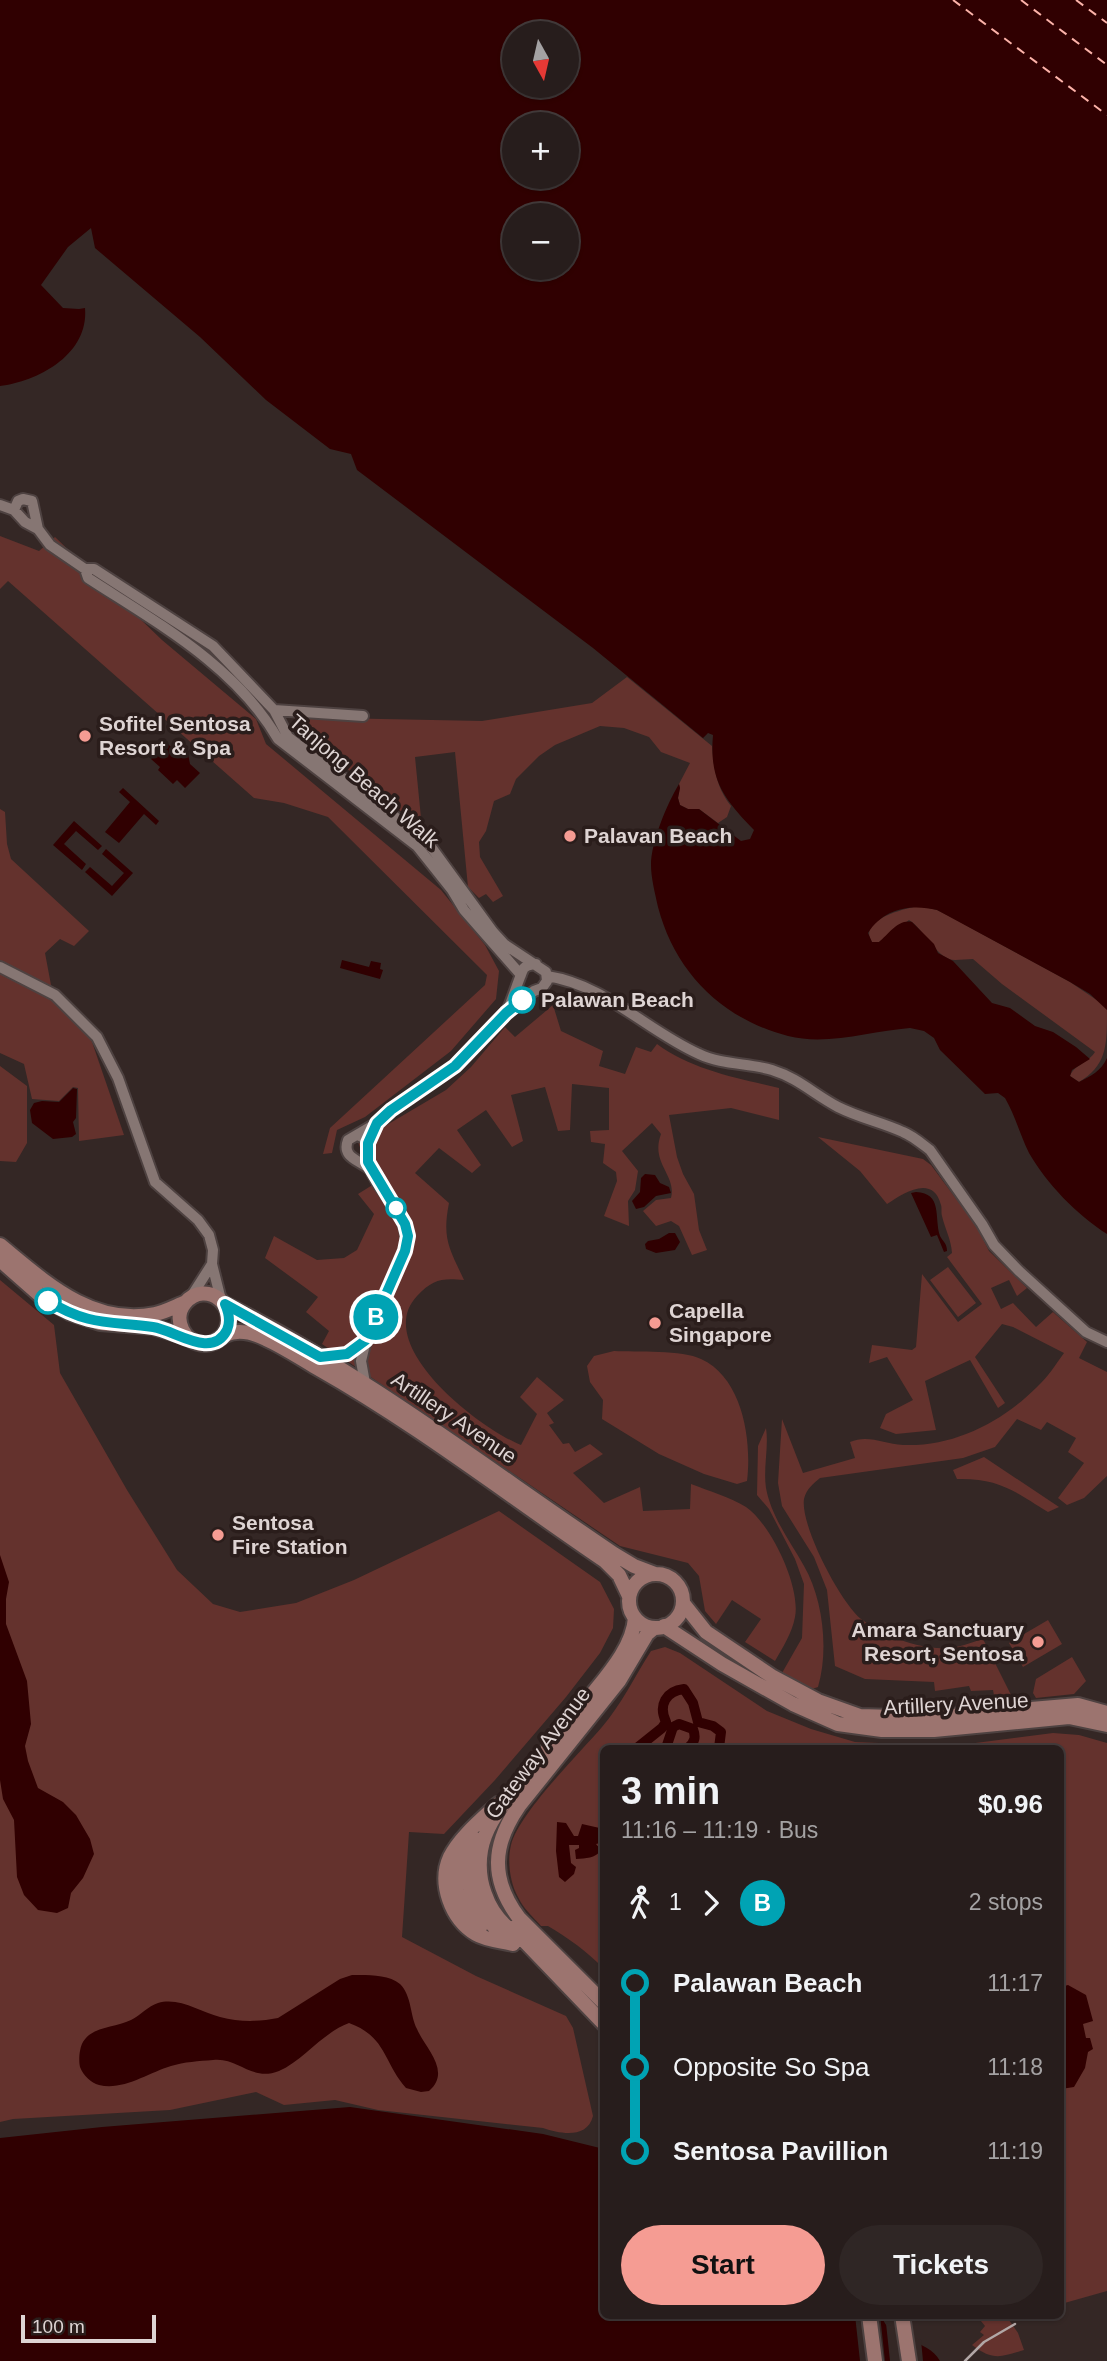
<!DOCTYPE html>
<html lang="en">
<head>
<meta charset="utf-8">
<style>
	:root { --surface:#271d1c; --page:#2f2625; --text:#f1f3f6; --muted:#a4a2a3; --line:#433b3b; --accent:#f59c93 }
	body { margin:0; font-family:Arial,sans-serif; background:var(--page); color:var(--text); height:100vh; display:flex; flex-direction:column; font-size:26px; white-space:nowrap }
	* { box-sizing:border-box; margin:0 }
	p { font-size:23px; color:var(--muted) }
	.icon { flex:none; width:38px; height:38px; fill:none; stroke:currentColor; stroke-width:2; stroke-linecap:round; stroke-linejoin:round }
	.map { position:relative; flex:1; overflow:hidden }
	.sheet { position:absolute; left:600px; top:1745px; width:464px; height:574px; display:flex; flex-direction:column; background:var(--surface); border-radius:10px; box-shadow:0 2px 5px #0004,0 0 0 2px var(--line) }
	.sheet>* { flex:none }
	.badge { padding:0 14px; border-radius:23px; font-size:24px; line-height:46px }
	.needle { width:46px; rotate:172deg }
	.tools { position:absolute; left:502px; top:21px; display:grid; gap:14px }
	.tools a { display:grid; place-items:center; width:77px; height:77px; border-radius:50%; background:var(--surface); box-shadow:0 2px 5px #0004,0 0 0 2px var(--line); font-size:35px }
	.scale { position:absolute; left:21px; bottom:18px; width:135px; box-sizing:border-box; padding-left:7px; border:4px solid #ded4d3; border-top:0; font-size:19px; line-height:24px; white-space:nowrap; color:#ded4d3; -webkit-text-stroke:5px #2a1d1b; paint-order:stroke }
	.map>.badge { position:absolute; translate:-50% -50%; box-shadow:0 0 0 4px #fff }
	.legs { display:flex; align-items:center; gap:10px; height:77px; padding:0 21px; font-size:23px }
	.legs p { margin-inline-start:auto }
	.headline { display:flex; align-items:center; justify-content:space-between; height:119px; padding:0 21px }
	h1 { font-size:38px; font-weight:700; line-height:52px }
	.cta { display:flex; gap:14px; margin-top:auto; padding:14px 21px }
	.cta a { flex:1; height:80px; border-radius:42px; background:var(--accent); color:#111; font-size:28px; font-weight:700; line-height:80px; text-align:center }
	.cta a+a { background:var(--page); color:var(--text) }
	ul { padding:0 21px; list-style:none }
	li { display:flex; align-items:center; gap:24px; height:84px; font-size:26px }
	li i { display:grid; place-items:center; width:10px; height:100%; margin:0 9px; background:currentColor }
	li i::after { content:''; width:18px; height:18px; margin:-9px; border:5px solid; border-radius:50%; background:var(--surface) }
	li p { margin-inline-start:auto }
	li:first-child i { background:linear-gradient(#0000 50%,currentColor 0) }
	li:last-child i { background:linear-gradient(currentColor 50%,#0000 0) }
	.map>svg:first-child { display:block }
</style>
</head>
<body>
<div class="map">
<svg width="1107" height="2361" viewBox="0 0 1107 2361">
	<rect width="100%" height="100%" fill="#342725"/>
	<path fill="#64322d" d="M0 536 39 551 55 537 162 640 256 719 266 744 441 890 485 945 499 971 496 999 451 1051 365 1117 337 1130 332 1153 323 1154 330 1128 485 985 487 975 328 817 284 803 254 798 8 581 0 589Z
		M627 677 712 746C714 769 716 787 731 806L727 817 718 823 699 809H688L680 805 678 798 680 788 679 784 690 763 661 752 649 737 624 728 600 726 555 745 539 756 516 779 510 794 494 801 486 831 479 842 480 857 503 896 493 902 486 894 479 898 468 887 455 752 415 757 422 828 294 727V712L332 718 482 721 592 703Z
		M0 809 5 812 7 844 11 859 89 931 74 946 60 939 45 953 54 1001 91 1039 124 1135 79 1141 78 1088 73 1087 59 1101 32 1099 24 1064 0 1053Z
		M920 906 937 910 949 916 1070 982 1104 1005 1107 1010C1107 1046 1107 1065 1079 1082L1070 1076C1074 1065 1089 1062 1095 1052L1002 984 973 959C967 959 961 960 955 960 938 960 925 932 912 922L909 920 879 942H872C857 920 905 908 920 906Z
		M553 1005 561 1031 603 1051 599 1066 625 1074 636 1047 651 1052 657 1044C692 1070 737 1078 779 1088V1120L731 1108 669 1115 677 1157 683 1174 694 1194 699 1230 707 1250 692 1255 679 1226 671 1221 656 1226 643 1211 656 1200 671 1198C677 1175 650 1163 661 1134L652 1123 622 1151 638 1171 635 1190 628 1201 629 1226 604 1216 617 1181 616 1172 603 1163 605 1144 591 1142 590 1131 609 1130V1088L572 1084 570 1130 558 1131 545 1087 511 1095 523 1141 512 1147 486 1110 457 1130 481 1165 472 1173 439 1148 415 1173 449 1203C442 1239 449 1248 464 1280 442 1278 433 1279 417 1296 371 1345 480 1429 521 1445L537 1414 520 1397 537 1377 564 1400 547 1413 554 1423 549 1425 563 1444 569 1443 575 1452 590 1444 603 1454 573 1473 604 1503 640 1487 643 1511 690 1509 691 1484C709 1491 730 1497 746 1507 771 1524 801 1587 795 1617 792 1633 783 1647 775 1661L745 1642 761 1619 732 1600 716 1624 705 1611 699 1576 688 1563 620 1546 322 1344 329 1331 306 1312 318 1297 265 1258 274 1236 317 1260 344 1258 357 1250 374 1214 358 1194 374 1184 358 1142 446 1090 471 1067 505 1027 515 1037Z
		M0 1066 27 1086V1143L16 1162 0 1161Z
		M818 1137 923 1159 931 1165 977 1227 989 1251 1027 1288 1017 1296 1009 1280 991 1288 1001 1309 1013 1303 1036 1327 1053 1312 1087 1342 1079 1358 1107 1372V1476L1084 1498 1067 1505 1058 1498 1084 1463 1068 1452 1076 1438 1047 1422 1041 1430 1017 1419 995 1447 963 1458 820 1478C814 1483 806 1489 804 1499 800 1525 840 1602 861 1619 882 1635 920 1650 947 1648 958 1648 972 1642 983 1639L1013 1699 995 1701 993 1690 971 1691 969 1686 935 1691 934 1682 865 1679 835 1666 827 1590 814 1557 782 1506 778 1483 782 1419 803 1473 855 1458 850 1442C868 1434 884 1444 903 1445 954 1447 1002 1422 1037 1387 1048 1377 1056 1364 1064 1353L1013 1327 1002 1324 975 1357 1005 1403 998 1408 970 1360 925 1381 936 1430 896 1434 880 1428 886 1414 913 1400 887 1357 869 1363 872 1345 912 1350 916 1347 922 1274 958 1322 982 1304 947 1257 952 1253C951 1239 945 1229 942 1216 941 1213 942 1207 941 1205 933 1173 902 1194 887 1204L860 1171Z
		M948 1267 976 1303 958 1317 930 1280Z
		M0 1280 54 1325 60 1373 127 1490 177 1570 213 1604 240 1612 296 1603 354 1580 499 1511 600 1582 614 1609 613 1628 600 1653 566 1697 495 1780 444 1834 409 1832 402 1937 476 1976 566 2016 573 2028 593 2116C587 2139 561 2134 543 2128L378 2110 335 2100 284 2105 256 2092 170 2110 13 2119 0 2122Z
		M614 1351C636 1352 683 1350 701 1359 743 1378 752 1441 747 1481L737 1484 704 1474 659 1454 602 1419 603 1400 590 1382 587 1366 594 1356Z
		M766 1428C769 1447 763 1468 766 1488 771 1516 790 1541 804 1566 823 1599 829 1650 818 1687L809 1690 782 1673 802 1638 804 1584 795 1559 769 1509 757 1495 758 1446Z
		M984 1457 1059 1507 1048 1512C1014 1491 999 1478 957 1479L953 1470Z
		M1048 1620 1062 1644 1023 1667 1009 1643Z
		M665 1647 680 1653 767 1711 811 1729 855 1742 952 1746 1053 1733 1079 1735 1107 1743V2291L1061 2304 1060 1748H604V1969C587 1951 568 1938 548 1926H541C533 1917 523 1908 518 1897 510 1883 507 1861 511 1845 519 1813 578 1755 602 1727 621 1705 635 1676 651 1651Z
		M1072 1657 1086 1681 1074 1694 1036 1698 1033 1693 1036 1679Z
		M976 2315 1007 2317 1018 2333 1024 2350C1001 2357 993 2361 972 2345L984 2335 980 2332 985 2326Z"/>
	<path fill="#300001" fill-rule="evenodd" d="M0 0H1107V1010L1090 994 1070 982 937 910C911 904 884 908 868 933L872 942H879C889 934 898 919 912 922L934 944 938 953 953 961 992 1003 1010 1008 1035 1026 1053 1032 1076 1047 1090 1059 1072 1070 1070 1076 1079 1082C1091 1076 1101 1071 1107 1058V1234C1076 1214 1047 1184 1029 1153 1020 1135 1015 1115 1005 1098L998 1093 985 1094 940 1050 934 1038 924 1031 910 1028C871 1031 827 1046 788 1036 722 1019 675 972 658 907 655 893 651 878 651 865 651 842 667 804 679 784L680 788 678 798 680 805 688 809H699L741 841 750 839 754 830C724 799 709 780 713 735L708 733 703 738 593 648 357 470 351 454 330 449 266 400 200 337 95 248 91 228 68 247 41 285 63 308 79 309 85 308C89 354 39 381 0 386ZM514 33H567V86H514ZM514 124H567V177H514ZM514 215H567V268H514Z
		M166 742 175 751 183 750 188 754 190 764 200 773 185 788 177 780 173 784 158 770 160 767 151 759Z
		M123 788 159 821 156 825 144 814 119 843 105 832 130 802 119 792Z
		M74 821 102 846 98 850 76 831 64 844 86 864 82 870 53 845Z
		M106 849 133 873 112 896 85 872 90 867 112 886 124 873 102 854Z
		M342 960 369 967 371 961 381 963 380 969 383 970 380 979 340 968Z
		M73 1088 77 1089 76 1118 73 1122 76 1134 72 1137 53 1139 32 1123 30 1110 34 1103 42 1101 59 1102Z
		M645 1174 655 1175 660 1183 669 1187 671 1193 656 1196 644 1207 636 1209 632 1201 640 1192 641 1178Z
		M916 1192C943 1193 934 1218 940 1236 943 1242 947 1243 947 1251L944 1252 937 1235 931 1237 911 1193Z
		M669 1233H675L680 1242 675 1250 656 1253 646 1249 645 1244 648 1241 659 1239Z
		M0 1555 9 1582 6 1599V1624L27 1681 31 1724 25 1746 28 1761 38 1788 63 1802 76 1815 90 1839 94 1854 83 1878 71 1893 68 1908 57 1913 38 1910 24 1895 17 1877 14 1820 3 1799 0 1780Z
		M557 1822 566 1823 574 1836H578L582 1824 604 1829V1842L596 1844 601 1850C595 1859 586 1858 576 1859L575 1850 579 1848V1845H569L571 1863 576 1867 574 1874 565 1882 559 1877 556 1851Z
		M352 1975C367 1975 388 1974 400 1984 412 1996 410 2016 417 2029 425 2048 452 2071 429 2091L421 2092 406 2088C383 2062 387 2037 349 2023 322 2033 304 2060 279 2071 251 2082 239 2057 213 2060 199 2061 184 2062 171 2066 148 2073 123 2091 99 2085 91 2083 83 2075 80 2067 79 2063 79 2055 80 2051 84 2026 112 2029 131 2020 141 2015 148 2006 158 2003 180 1997 200 2012 220 2017 239 2022 258 2022 278 2018L340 1979Z
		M1068 1985 1086 1995 1093 2021 1083 2024 1086 2038H1090L1093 2049 1088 2052 1085 2068 1074 2087 1061 2089V1987Z
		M350 2107 543 2134 604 2149V2315H881C890 2344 927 2337 940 2361H0V2138L102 2127Z"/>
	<path fill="#342725" d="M855 2315H880L885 2361H860Z
		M886 2323 900 2333 921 2340 923 2361H890Z"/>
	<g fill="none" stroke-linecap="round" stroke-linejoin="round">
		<path stroke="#300001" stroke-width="10" d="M637 1748 662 1728 666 1722C658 1705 666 1691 684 1689L693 1703 698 1722 713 1726 721 1732 719 1748
			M666 1748 673 1727 679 1724 693 1729C696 1737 695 1742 688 1748
			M752 1748H767"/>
		<path stroke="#fcb2a9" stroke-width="2" stroke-dasharray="9 7" stroke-linecap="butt" d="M953 0 1107 115
			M1021 0 1107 65
			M1076 0 1107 23"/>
		<g stroke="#4e4241" stroke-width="14">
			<path id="street" d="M0 505 14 510 25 522 38 529 50 545 85 569H94L213 646 274 710 288 737 426 840 493 932 504 944 546 972 547 981 542 988 534 991 506 1013 455 1066 391 1110 377 1123 348 1140C341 1158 360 1160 371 1170
				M14 510 18 501 23 499 32 501 38 529
				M85 569 88 578C157 623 235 665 278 739L417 846 452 890 464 910 521 975
				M274 710 363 716
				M0 967 55 995 97 1037 118 1078 155 1182 198 1220 209 1235 213 1250 212 1264 221 1300
				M547 976C606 985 647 1031 699 1054 722 1065 749 1063 772 1070 798 1078 815 1095 838 1107 860 1118 881 1122 903 1132 913 1136 922 1144 930 1150L982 1224 994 1245 1019 1271 1086 1332 1107 1342
				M508 1009C512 1001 521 972 524 968 528 964 531 965 536 964
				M358 1135 364 1138 368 1143C369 1151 367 1157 369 1165 380 1198 413 1212 405 1251L366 1340 361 1361 365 1383
				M191 1297 212 1264
				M321 1357 347 1354 366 1340"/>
		</g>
		<g stroke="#4e4241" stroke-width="18">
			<path id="secondary" d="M0 1245C44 1281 92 1327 155 1314 165 1312 176 1306 186 1302
				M0 1260 42 1297 70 1313 100 1323 153 1327 187 1337
				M225 1304C364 1373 486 1468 614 1554L634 1566 655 1574
				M223 1336C243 1307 206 1278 185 1303 172 1319 184 1345 206 1344 214 1344 218 1339 225 1335 238 1329 254 1333 266 1339 284 1347 300 1358 317 1368 418 1425 509 1496 605 1561L619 1575 629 1596
				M629 1601a27 27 0 1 1 54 0a27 27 0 1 1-54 0Z
				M683 1603 706 1632 773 1677 818 1701 860 1716 928 1718 1078 1705 1107 1713
				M664 1626 722 1664 793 1704 838 1724 882 1730H934L1069 1717 1107 1725
				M498 1804C482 1819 460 1837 450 1857 438 1883 451 1919 476 1934 486 1940 501 1941 513 1944
				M476 1839C458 1872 473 1909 500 1932
				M462 1849C450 1882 455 1902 480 1928
				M512 1928 604 2024
				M517 1935C501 1924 491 1912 485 1894 478 1876 478 1854 485 1836 494 1812 514 1791 531 1771 552 1744 573 1718 594 1692 611 1671 633 1645 635 1618
				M604 2003 519 1918C490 1879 492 1845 519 1806L619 1681 647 1634 654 1628
				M869 2315 875 2361
				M902 2315 909 2361"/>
		</g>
		<use href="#street" stroke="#867673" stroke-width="10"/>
		<use href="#secondary" stroke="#9c746f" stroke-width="14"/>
		<path stroke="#b2a7a6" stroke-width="2.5" d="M965 2361 984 2342 1015 2324"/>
	</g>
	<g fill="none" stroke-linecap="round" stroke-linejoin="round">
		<g stroke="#fff" stroke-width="16">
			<path id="line-1" d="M48 1301C89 1326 109 1321 153 1327 175 1330 212 1360 227 1330 231 1321 229 1313 225 1304L320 1357 347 1354 366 1340 405 1251 408 1236 405 1224 368 1162V1143L377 1123 391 1110 455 1066 506 1013 522 1000"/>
		</g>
		<use href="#line-1" stroke="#00a3b4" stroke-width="10"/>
	</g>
	<g fill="#f59c93" stroke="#2a1d1b" stroke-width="2.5">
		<circle cx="85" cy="736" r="7"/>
		<circle cx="570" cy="836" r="7"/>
		<circle cx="655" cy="1323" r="7"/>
		<circle cx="218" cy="1535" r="7"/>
		<circle cx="1038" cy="1642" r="7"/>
	</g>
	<g fill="#fff" stroke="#00a3b4" stroke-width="3.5">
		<circle cx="522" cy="1000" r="12"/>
		<circle cx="396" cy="1208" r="9"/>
		<circle cx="48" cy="1301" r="12"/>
	</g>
	<g text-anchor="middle" stroke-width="7" stroke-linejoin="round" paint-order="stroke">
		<g font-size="21" font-weight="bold" fill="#ded4d3" stroke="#2a1d1b" text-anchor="start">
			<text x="99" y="731">Sofitel Sentosa<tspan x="99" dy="24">Resort &amp; Spa</tspan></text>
			<text x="584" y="843">Palavan Beach</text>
			<text x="669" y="1318">Capella<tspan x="669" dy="24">Singapore</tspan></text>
			<text x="232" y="1530">Sentosa<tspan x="232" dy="24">Fire Station</tspan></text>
			<text x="1024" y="1637" text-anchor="end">Amara Sanctuary<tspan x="1024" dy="24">Resort, Sentosa</tspan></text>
		</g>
		<g font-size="21" fill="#ded4d3" stroke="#2a1d1b">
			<text transform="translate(364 781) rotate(41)" y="7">Tanjong Beach Walk</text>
			<text transform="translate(454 1418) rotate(34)" y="7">Artillery Avenue</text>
			<text transform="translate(956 1704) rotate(-3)" y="7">Artillery Avenue</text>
			<text transform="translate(538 1753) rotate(-53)" y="7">Gateway Avenue</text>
		</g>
		<g font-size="21" font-weight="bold" fill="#ded4d3" stroke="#2a1d1b" text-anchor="start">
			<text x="541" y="1007">Palawan Beach</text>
		</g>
	</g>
</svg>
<div class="tools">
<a><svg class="needle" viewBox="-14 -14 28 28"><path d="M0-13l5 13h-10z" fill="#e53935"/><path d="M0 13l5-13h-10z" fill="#a4a2a3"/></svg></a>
<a>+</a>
<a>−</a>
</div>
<div class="scale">100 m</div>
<b class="badge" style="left:376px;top:1317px;background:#00a3b4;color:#fff">B</b>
<section class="sheet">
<div class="headline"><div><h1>3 min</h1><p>11:16 – 11:19 · Bus</p></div><b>$0.96</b></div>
<div class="legs"><svg class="icon" aria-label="walk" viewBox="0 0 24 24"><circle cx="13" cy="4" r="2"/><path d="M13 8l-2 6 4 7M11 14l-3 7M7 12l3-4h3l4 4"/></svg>1<svg class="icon" aria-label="forward" viewBox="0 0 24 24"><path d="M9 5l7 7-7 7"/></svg><b class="badge" style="background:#00a3b4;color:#fff">B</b><p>2 stops</p></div>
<ul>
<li><i style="color:#00a3b4"></i><b>Palawan Beach</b><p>11:17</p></li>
<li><i style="color:#00a3b4"></i><span>Opposite So Spa</span><p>11:18</p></li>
<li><i style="color:#00a3b4"></i><b>Sentosa Pavillion</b><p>11:19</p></li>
</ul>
<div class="cta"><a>Start</a><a>Tickets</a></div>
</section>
</div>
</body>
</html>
